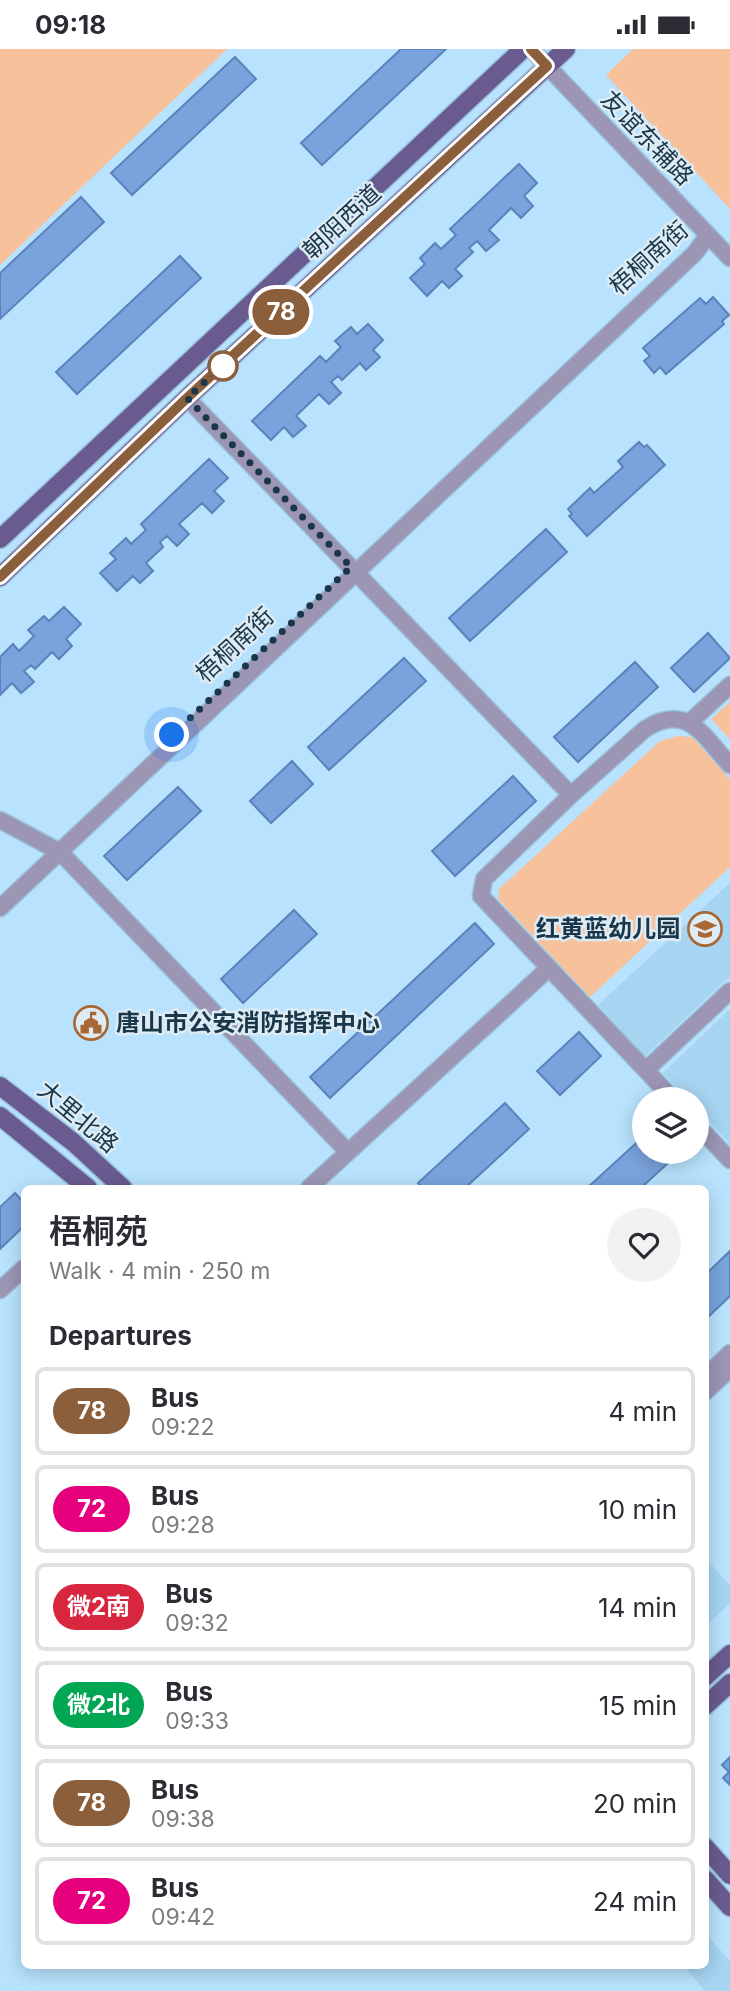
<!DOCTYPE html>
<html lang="en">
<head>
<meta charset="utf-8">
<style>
	:root { --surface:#fff; --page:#f2f2f3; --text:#2b2b33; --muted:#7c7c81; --line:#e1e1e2 }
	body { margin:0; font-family:Inter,"Noto Sans SC",sans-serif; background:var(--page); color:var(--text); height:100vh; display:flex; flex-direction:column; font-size:26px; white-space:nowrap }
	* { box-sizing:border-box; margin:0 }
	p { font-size:23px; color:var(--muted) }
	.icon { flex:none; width:38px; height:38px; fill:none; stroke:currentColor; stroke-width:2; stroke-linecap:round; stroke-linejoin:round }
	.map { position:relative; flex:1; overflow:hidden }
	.panel { position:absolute; left:21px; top:1136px; width:688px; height:784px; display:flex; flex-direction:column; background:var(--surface); border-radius:10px; box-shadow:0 4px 18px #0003 }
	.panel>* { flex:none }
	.badge { padding:0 14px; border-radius:23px; font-size:24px; line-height:46px }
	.tools { position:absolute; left:632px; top:1038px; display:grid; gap:14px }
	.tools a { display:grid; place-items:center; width:77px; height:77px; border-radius:50%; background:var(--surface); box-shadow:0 4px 18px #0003; font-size:35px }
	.you { position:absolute; width:35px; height:35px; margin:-18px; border:5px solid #fff; border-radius:50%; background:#1a73e8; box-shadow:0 0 0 10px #1a73e833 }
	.map>.badge { position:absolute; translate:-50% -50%; box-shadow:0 0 0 4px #fff }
	h2 { padding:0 28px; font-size:26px; line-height:63px }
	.round { display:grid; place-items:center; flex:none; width:74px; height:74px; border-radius:37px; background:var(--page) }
	.headline { display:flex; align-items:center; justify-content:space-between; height:119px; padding:0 28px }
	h1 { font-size:33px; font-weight:600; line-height:52px }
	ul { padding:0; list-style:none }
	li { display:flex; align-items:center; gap:21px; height:88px; margin:0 14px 10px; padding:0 14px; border:4px solid var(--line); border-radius:10px }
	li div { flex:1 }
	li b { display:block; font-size:26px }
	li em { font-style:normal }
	li .badge { min-width:77px; font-weight:700; text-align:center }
	.status { display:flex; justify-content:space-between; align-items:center; height:49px; padding:0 35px; background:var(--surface); direction:ltr }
	.status svg { height:19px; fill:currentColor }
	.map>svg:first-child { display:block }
</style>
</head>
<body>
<div class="status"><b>09:18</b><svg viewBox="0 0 49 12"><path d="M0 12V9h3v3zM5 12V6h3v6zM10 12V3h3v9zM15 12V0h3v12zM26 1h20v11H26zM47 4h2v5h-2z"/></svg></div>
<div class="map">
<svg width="730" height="1942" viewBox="0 0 730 1942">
	<rect width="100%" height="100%" fill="#b8e2fd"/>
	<path fill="#a6d4f1" d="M730 834V927L645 1007 598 956Z
		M730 960V1095L697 1059 696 1050H688L663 1024Z
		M705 1509 730 1536V1554L705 1578Z
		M705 1884 730 1912V1942H705L683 1916H705Z"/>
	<path fill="#f7c19b" d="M0 0H227L0 216Z
		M633 0H730V160L606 26Z
		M730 653V690L711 670Z
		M678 687 692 688 730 730V818L590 948 498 850 499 840 660 692Z"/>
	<path fill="#79a3dc" stroke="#5a83ba" stroke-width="2" d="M401 0H446L322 116 301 94Z
		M235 8 256 30 132 146 111 124Z
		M519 115 537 134 524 147 533 157 521 169 511 159 489 181 499 191 486 202 477 192 469 199 473 203 455 220 462 227 449 239 442 232 427 247 410 229 425 215 420 209 435 194 441 200 456 186 450 180Z
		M81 148 104 173 0 270V224Z
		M180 207 201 229 77 345 56 323Z
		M713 248 729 266 722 272 724 275 666 325 660 318 654 324 644 312 650 307 643 299 700 249 706 255Z
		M368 275 383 291 373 301 380 308 366 321 360 314 342 331 338 327 331 333 341 344 329 355 319 345 296 367 306 377 293 388 284 378 271 391 252 372 320 307 326 313 341 298 335 292 351 278 357 285Z
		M639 393 644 398 647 396 665 416 587 487 569 467 572 465 568 460 590 439 594 444 623 418 618 412Z
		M209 410 228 429 214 442 224 452 212 464 202 454 179 475 189 485 177 497 167 487 160 493 163 498 146 514 153 522 140 534 133 527 117 542 100 524 116 510 110 504 126 489 131 495 146 481 141 475Z
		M546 480 567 503 470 592 449 569Z
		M64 558 81 575 66 590 72 597 59 610 52 603 35 620 31 616 24 622 34 633 21 644 12 634 0 646V608L13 595 19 602 34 587 28 581 44 567 49 572Z
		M708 584 730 609 694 643 671 619Z
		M404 609 426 632 329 721 308 698Z
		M635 613 658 638 578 713 554 688Z
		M292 712 313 735 271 774 250 752Z
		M513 727 536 752 455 827 432 802Z
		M178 738 201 762 127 831 104 807Z
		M294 861 317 885 243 954 221 930Z
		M475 874 494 895 330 1049 310 1028Z
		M579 983 601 1007 560 1046 537 1022Z
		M505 1054 529 1080 465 1139H423L418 1134Z
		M644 1087V1102H681L641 1139H587Z
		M15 1144 24 1154V1177L0 1200V1158Z
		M730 1202V1247L705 1271V1226Z
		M730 1708V1736L723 1729 729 1723 722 1716Z"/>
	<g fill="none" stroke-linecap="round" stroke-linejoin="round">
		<g stroke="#98c0d9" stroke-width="19">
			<path id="minor" d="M531 0 730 209
				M187 349 571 746
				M690 673 730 636
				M0 771 60 803 348 1103
				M0 859 695 204 708 186
				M646 1021 730 942
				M673 1050 481 847 484 830 571 746 645 680C688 653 703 687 730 716
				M696 1075 730 1111
				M309 1139 548 920
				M0 1241 24 1219
				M705 1328 730 1304
				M705 1343 730 1320"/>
		</g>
		<g stroke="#98c0d9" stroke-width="21">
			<path id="major" d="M0 490 523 0
				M0 528 187 349 566 0
				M0 1037 73 1093 123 1139
				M0 1067 88 1139
				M705 1628 730 1605
				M705 1657 730 1634
				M705 1798 730 1826
				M705 1830 730 1858"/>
		</g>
		<use href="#minor" stroke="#9c95b4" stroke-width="16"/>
		<use href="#major" stroke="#695a90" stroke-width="18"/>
	</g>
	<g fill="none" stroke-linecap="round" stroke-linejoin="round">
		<g stroke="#fff" stroke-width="16">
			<path id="line" d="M0 528 187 349 547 17 531 0"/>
		</g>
		<use href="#line" stroke="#8b5e3c" stroke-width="10"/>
		<path stroke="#193749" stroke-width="7" stroke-dasharray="0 12.6" d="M172 686 351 518 187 349 229 311 223 317"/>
	</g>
	<defs>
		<g id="school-ring" transform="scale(1.75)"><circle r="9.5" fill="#ddebf4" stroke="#a96733" stroke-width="1.5"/><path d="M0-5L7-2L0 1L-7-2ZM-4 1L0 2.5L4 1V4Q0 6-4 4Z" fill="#a96733"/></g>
		<g id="civic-ring" transform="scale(1.75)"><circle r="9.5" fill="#ddebf4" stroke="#a96733" stroke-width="1.5"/><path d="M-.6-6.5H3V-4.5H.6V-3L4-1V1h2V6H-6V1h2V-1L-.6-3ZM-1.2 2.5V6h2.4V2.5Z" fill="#a96733"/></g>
	</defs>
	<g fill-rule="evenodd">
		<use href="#school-ring" x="705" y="880"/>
		<use href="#civic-ring" x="91" y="974"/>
	</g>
	<circle fill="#fff" stroke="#8b5e3c" stroke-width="3.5" cx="223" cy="317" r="14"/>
	<g text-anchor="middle" stroke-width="5" stroke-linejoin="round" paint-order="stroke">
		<g font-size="24" fill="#193749" stroke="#ddebf4">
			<text transform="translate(647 89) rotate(46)" y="8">友谊东辅路</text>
			<text transform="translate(342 173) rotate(-43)" y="8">朝阳西道</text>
			<text transform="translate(649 209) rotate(-42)" y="8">梧桐南街</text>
			<text transform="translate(235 596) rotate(-43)" y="8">梧桐南街</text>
			<text transform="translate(78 1068) rotate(40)" y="8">大里北路</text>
		</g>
		<g font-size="24" font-weight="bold" fill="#193749" stroke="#ddebf4" text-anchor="end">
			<text x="680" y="888">红黄蓝幼儿园</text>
			<text x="116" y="982" text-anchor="start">唐山市公安消防指挥中心</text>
		</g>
	</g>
</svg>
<div class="tools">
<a><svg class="icon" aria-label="layers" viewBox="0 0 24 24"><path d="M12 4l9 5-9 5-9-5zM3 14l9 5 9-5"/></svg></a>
</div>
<div class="you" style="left:172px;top:686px"></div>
<b class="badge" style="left:281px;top:263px;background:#8b5e3c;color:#fff">78</b>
<section class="panel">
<div class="headline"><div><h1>梧桐苑</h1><p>Walk · 4 min · 250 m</p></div><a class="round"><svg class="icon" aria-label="heart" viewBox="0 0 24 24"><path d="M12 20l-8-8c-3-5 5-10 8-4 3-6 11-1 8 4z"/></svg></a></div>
<h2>Departures</h2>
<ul>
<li><span class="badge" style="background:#8b5e3c;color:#fff">78</span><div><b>Bus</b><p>09:22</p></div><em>4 min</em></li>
<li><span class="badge" style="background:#e6007e;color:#fff">72</span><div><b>Bus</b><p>09:28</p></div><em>10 min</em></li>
<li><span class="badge" style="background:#d7263d;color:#fff">微2南</span><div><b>Bus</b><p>09:32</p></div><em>14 min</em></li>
<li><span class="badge" style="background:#00a651;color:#fff">微2北</span><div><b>Bus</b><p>09:33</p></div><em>15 min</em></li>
<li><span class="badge" style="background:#8b5e3c;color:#fff">78</span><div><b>Bus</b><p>09:38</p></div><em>20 min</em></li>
<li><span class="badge" style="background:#e6007e;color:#fff">72</span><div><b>Bus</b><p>09:42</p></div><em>24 min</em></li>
</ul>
</section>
</div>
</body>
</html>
